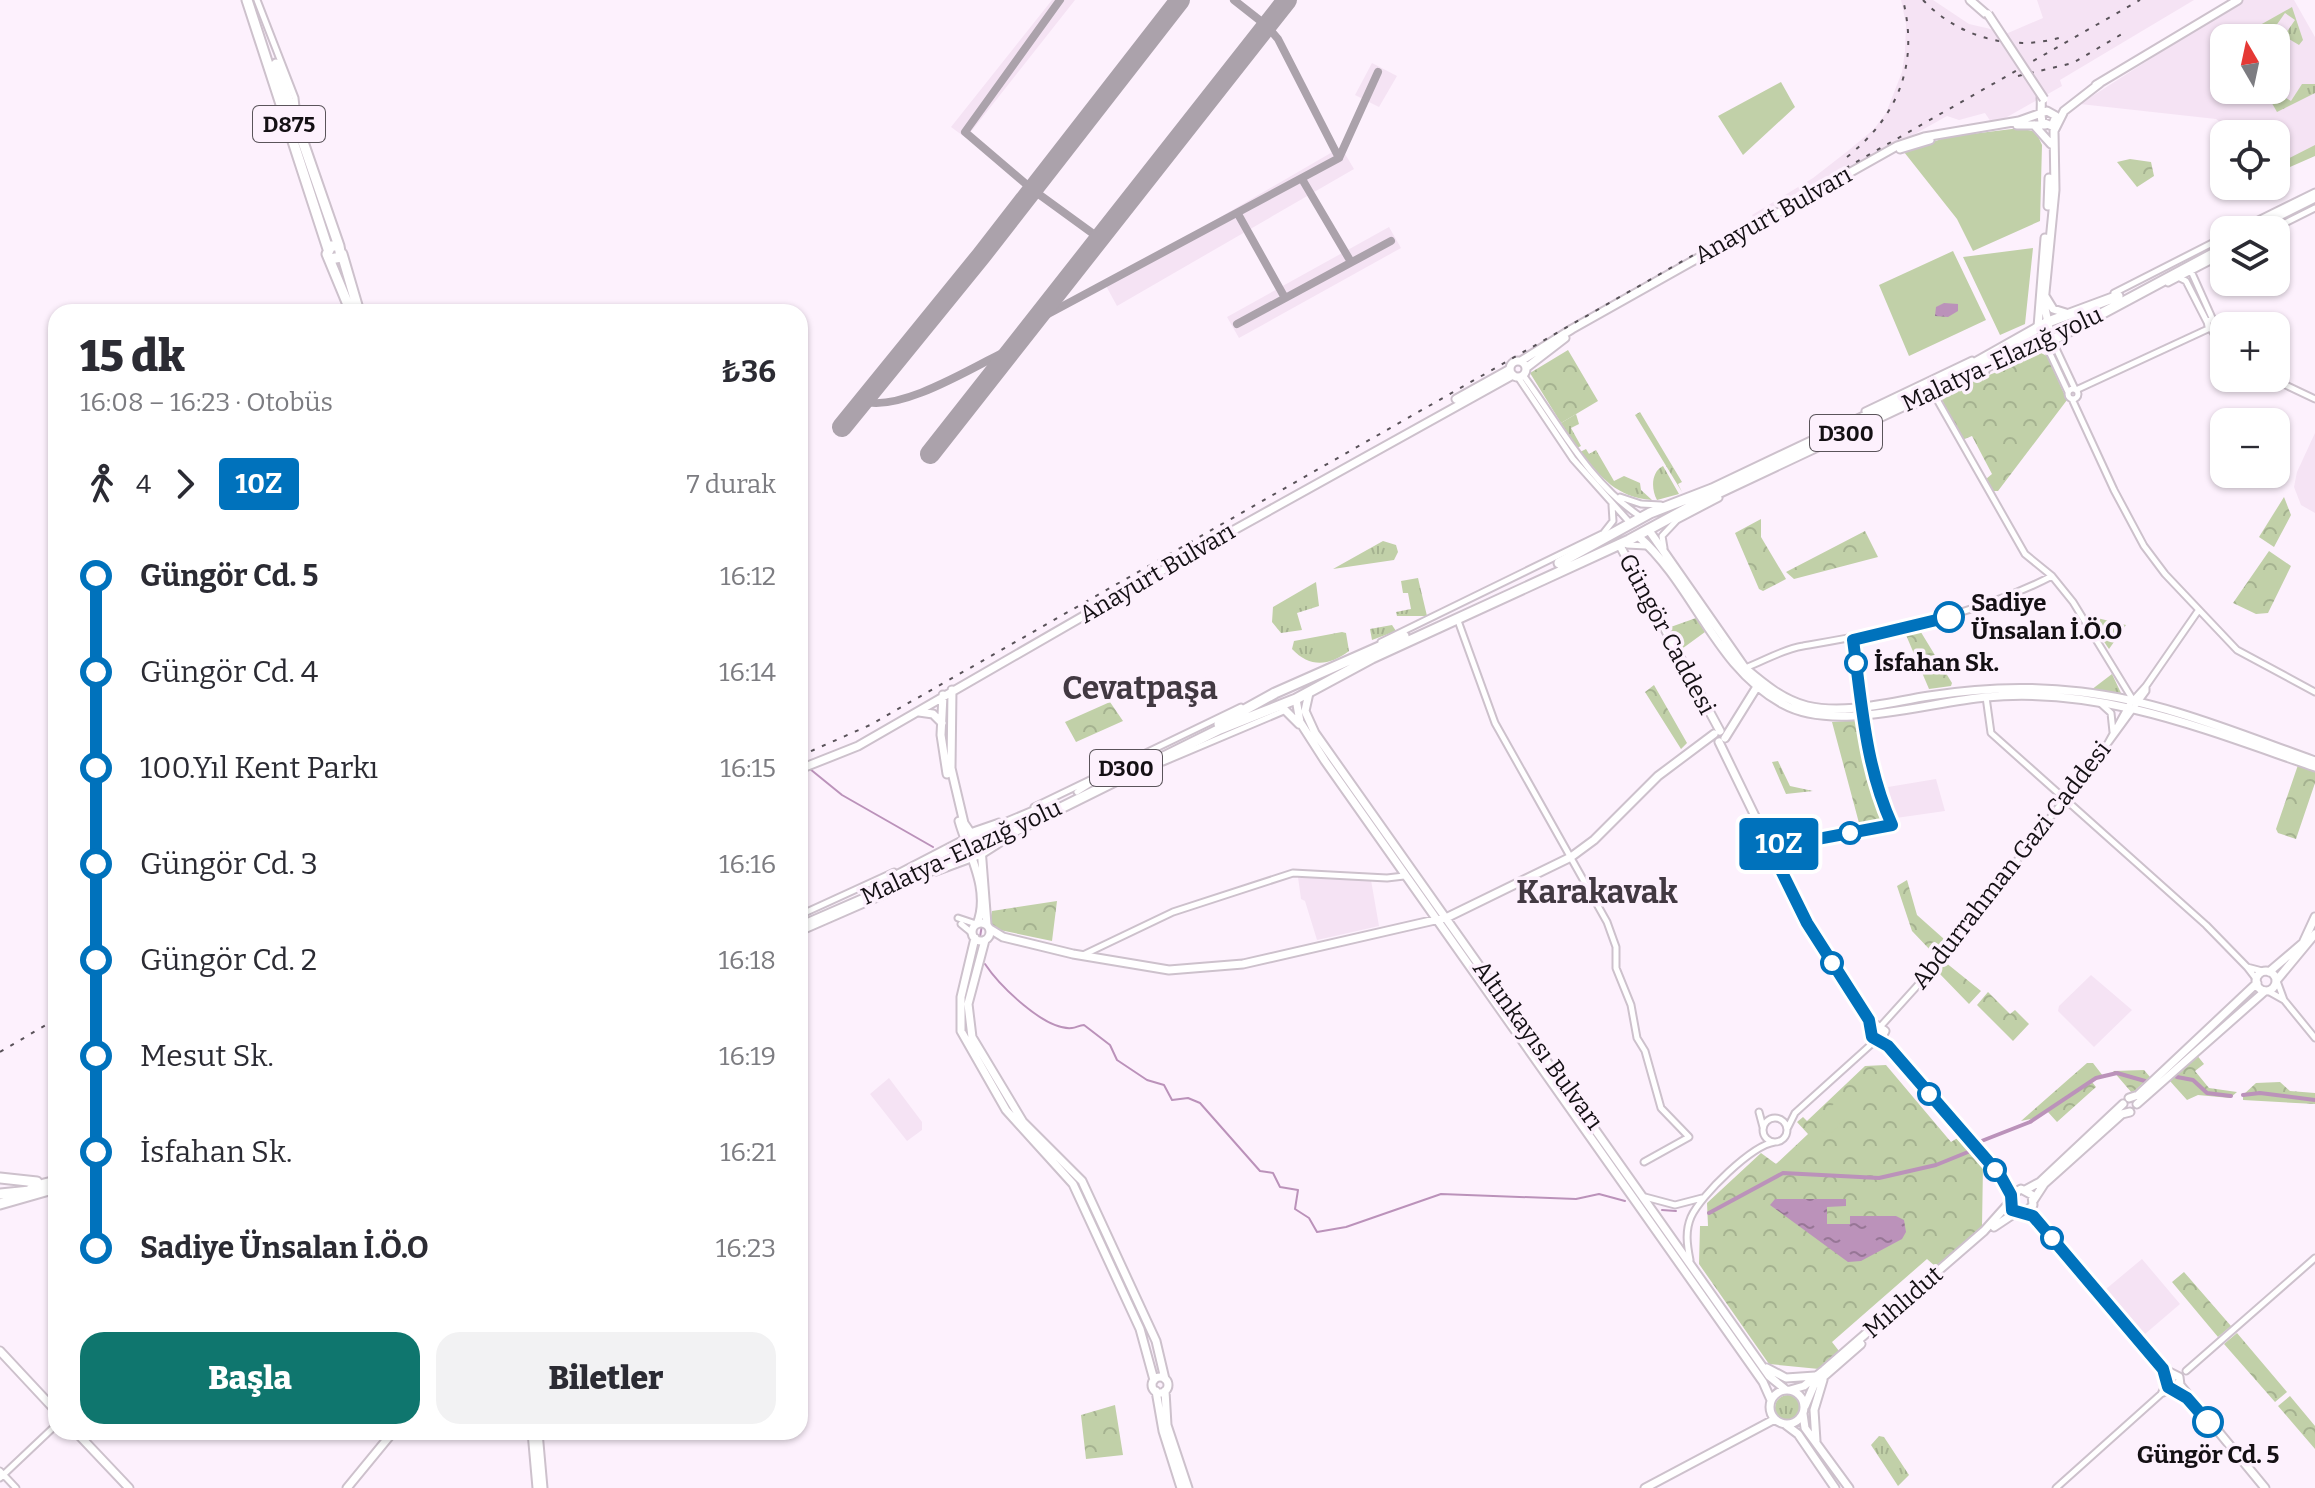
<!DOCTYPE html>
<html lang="tr">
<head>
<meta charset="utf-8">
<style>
	:root { --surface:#fff; --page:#f2f2f3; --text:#2b2b33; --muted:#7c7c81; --accent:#0f766e }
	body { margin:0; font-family:Bitter,serif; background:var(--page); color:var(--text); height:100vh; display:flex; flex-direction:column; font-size:30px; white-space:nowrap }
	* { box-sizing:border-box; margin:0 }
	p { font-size:26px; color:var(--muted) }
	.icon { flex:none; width:44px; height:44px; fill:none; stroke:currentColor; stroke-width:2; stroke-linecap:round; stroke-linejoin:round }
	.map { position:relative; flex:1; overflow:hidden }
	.side { position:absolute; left:48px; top:304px; width:760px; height:1136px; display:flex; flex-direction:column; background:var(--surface); border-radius:24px; box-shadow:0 2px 6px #0004 }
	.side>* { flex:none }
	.badge { padding:0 16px; border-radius:6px; font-size:28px; line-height:52px }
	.needle { width:52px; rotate:351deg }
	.fabs { position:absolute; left:2210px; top:24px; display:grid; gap:16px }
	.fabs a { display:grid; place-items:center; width:80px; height:80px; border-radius:16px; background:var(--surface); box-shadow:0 2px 6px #0004; font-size:40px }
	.map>.badge { position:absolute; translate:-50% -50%; box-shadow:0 0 0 4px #fff }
	.legs { display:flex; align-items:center; gap:12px; height:88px; padding:0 32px; font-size:26px }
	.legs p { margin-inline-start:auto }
	.headline { display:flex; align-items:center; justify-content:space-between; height:136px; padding:0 32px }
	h1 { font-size:44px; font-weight:800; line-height:60px }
	.action { display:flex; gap:16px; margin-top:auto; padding:16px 32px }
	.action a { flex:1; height:92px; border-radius:24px; background:var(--accent); color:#fff; font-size:32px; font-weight:800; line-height:92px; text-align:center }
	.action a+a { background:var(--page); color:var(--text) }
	ul { padding:0 32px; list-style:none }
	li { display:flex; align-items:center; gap:28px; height:96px; font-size:30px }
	li i { display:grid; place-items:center; width:12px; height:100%; margin:0 10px; background:currentColor }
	li i::after { content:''; width:20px; height:20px; margin:-10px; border:6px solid; border-radius:50%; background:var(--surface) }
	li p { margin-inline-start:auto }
	li:first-child i { background:linear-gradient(#0000 50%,currentColor 0) }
	li:last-child i { background:linear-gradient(currentColor 50%,#0000 0) }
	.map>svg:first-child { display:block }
</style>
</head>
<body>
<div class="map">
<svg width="2315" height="1488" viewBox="0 0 2315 1488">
	<defs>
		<pattern id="grass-tufts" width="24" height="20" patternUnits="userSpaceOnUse" patternTransform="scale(2)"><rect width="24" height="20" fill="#c1d0a8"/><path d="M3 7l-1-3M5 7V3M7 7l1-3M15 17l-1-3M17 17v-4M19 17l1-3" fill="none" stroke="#a5b290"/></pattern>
		<pattern id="forest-crowns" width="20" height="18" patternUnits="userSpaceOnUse" patternTransform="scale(2)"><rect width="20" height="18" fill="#c1d0a8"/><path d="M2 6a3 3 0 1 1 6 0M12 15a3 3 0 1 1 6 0" fill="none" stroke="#a5b290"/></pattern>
		<pattern id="water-ripples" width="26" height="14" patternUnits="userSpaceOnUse" patternTransform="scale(2)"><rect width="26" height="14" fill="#bb92ba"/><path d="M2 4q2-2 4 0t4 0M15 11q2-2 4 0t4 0" fill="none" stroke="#977696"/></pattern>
	</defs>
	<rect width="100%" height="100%" fill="#fdf1fd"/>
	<path fill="#f5e3f4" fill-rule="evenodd" d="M1052 0H1075L966 138 951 127Z
		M1901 0H1933L1969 24 2008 33 2043 18 2037 0H2194L2060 80 2062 86 1993 125 1985 113 1959 120 1947 116 1756 223 1752 215 1813 178 1849 150 1874 129 1886 113 1902 72 1905 51 1906 24Z
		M2242 0H2294L2315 37V155L2276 172V134H2236L2216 119 2080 104ZM2224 38H2276V90H2224Z
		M1372 63 1397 76 1379 107 1355 95Z
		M1341 147 1354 169 1117 306 1105 284Z
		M1389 227 1401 248 1239 338 1227 317Z
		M2315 433V513L2301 505 2294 487 2297 472Z
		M1936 779 1945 811 1896 818 1888 787Z
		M1298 877 1371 880 1379 926 1317 940 1305 901 1301 899Z
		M2091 975 2132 1010 2094 1047 2058 1011 2059 1006Z
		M889 1078 922 1122V1130L907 1141 870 1094Z
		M2142 1259 2180 1304 2145 1334 2106 1289Z"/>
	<path fill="url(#grass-tufts)" d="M2292 7 2303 40 2299 45 2284 36 2295 20 2285 13 2273 30 2253 29Z
		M2302 84H2315V93L2277 112 2269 98 2278 93 2291 101Z
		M2315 145V156L2283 170H2276V165Z
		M1640 412 1682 482 1678 484 1682 492 1635 415Z
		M1576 414 1579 424 1571 428 1581 446 1577 448 1561 423Z
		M1586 449 1589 454 1596 450 1614 481 1624 476 1640 483 1641 490 1652 500C1616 497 1602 478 1580 452Z
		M1663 466 1679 494 1657 500C1651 489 1651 472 1663 466Z
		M1383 541 1396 545 1398 552 1394 560 1333 569Z
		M1418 578 1427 616H1397L1396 612 1411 609 1408 593H1403L1401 581Z
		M1316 582 1319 606 1297 613 1302 630 1281 633 1272 622 1273 607Z
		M1392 625 1396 631 1372 640 1370 629Z
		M1342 632 1346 633 1349 651C1329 666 1310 668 1292 649L1294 641Z
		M2112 674 2121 693 2091 690Z
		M1778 761 1790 786 1813 791 1786 794 1772 762Z
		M1775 1408a13 13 0 1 1 26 0a13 13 0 1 1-26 0Z
		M1879 1436 1884 1437 1909 1475 1898 1486 1871 1445Z"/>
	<path fill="url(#forest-crowns)" d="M2130 159 2151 162 2154 176 2137 187 2117 162Z
		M1568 350 1598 401 1561 423 1530 373Z
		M2041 353 2047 356 2067 400 1998 491H1992L1986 479 1992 474 1972 436 1962 440 1940 396Z
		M2284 497 2291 515 2274 547 2259 537Z
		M1761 519V537L1786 579 1763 591 1759 589 1735 533Z
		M1865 531 1878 557 1794 579 1786 572Z
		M2269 551 2291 566 2268 613 2256 614 2233 603Z
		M1696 618 1705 632 1679 651 1665 629Z
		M2097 618 2126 625 2109 649 2092 624Z
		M1919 629 1952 683 1951 686 1929 689 1906 635Z
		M1654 685 1687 743 1681 749 1645 692Z
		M1110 702 1123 721 1076 742 1065 722Z
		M1860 720 1864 754 1885 822 1859 823 1832 722Z
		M2298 765 2315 771V783L2296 839 2278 833 2276 829Z
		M1907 880 1917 915 1944 939 1933 953 1912 931 1897 886Z
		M1057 901 1052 941 995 929 990 921 992 911Z
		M1945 962 1981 991 1969 1004 1937 971Z
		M1988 992 2010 1014 2015 1010 2029 1024 2013 1041 1977 1005Z
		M2196 1054 2204 1064 2195 1071 2209 1088 2237 1092 2230 1098 2198 1095 2187 1100 2169 1080Z
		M2087 1063H2093L2103 1076 2092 1082 2096 1087 2057 1122 2047 1111 2040 1117 2021 1121Z
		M1886 1065 1951 1142 1959 1137 1983 1165 1982 1227 1936 1267 1927 1259 1832 1342 1839 1351 1819 1369 1769 1364 1699 1264 1700 1226H1708L1707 1203 1761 1153 1776 1164 1808 1134 1797 1122 1803 1117 1807 1121 1865 1066Z
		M2144 1070 2150 1077 2132 1093 2113 1071Z
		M2280 1082 2290 1091 2315 1093V1104L2243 1100V1095L2256 1083Z
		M2184 1272 2231 1326 2218 1337 2172 1282Z
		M2237 1333 2287 1392 2275 1402 2224 1344Z
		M2290 1396 2315 1426V1449L2278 1406Z
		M1115 1405 1123 1455 1086 1459 1081 1415Z"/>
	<path fill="#c1d0a8" d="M1781 82 1795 107 1743 155 1718 116Z
		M2020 128 2036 132 2042 145 2040 221 1973 251 1957 219 1904 152 1947 137Z
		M2033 248 2025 324 2000 335 1963 257Z
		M1953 251 1986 320 1909 356 1879 285Z
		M1837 1101 1845 1105V1118L1832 1133 1828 1130 1824 1133 1815 1121Z"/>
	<path fill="url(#water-ripples)" d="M1944 303 1958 304V311L1948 317 1935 316 1936 307Z
		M1775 1199H1846V1206L1827 1207V1224H1850V1216H1896L1904 1220 1906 1232 1902 1239 1861 1261 1848 1262 1770 1205Z"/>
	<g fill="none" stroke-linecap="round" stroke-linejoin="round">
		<path stroke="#bb92ba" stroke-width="2" d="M810 769 842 795 933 847
			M980 937 982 925
			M985 964C999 985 1045 1031 1072 1028 1076 1028 1079 1025 1084 1025L1110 1045 1117 1060 1147 1080 1164 1085 1172 1100 1188 1098 1200 1103 1260 1171 1273 1173 1280 1187 1298 1190 1295 1209 1309 1218 1317 1232 1346 1227 1441 1194 1576 1199 1599 1194 1625 1201
			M1662 1210 1676 1211"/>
		<path stroke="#bb92ba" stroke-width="4" d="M2177 1077 2193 1080 2207 1093 2231 1096
			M2243 1095 2260 1093 2315 1100
			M1979 1142 2030 1122 2096 1078 2117 1073 2145 1081
			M1709 1213 1783 1173 1879 1178 1936 1165 1968 1152"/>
		<path stroke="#aba2ab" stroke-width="8" d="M1060 0 965 132 1033 190 1099 238
			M1234 0 1267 26 1278 39 1339 158
			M1302 179 1351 262
			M1238 214 1285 298
			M1035 321 1339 158 1378 72
			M1237 324 1391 241
			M862 401C900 414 978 364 1014 347"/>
		<path stroke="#aba2ab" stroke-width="20" d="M842 427 981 256 1180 0
			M930 454 1287 0"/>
		<g stroke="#cdc1cc" stroke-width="9">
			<path id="minor" d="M257 0 295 98 297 116
				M2238 230 2315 192
				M2271 230 2315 208
				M2191 271 2213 320
				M2180 278 2186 281 2208 324
				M2168 283 2224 254
				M2114 293 2224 237
				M2207.5 324a4.5 4.5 0 1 1 9 0a4.5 4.5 0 1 1-9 0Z
				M2216 327 2224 339
				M2038 328 2068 392
				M2211 329 2224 350
				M2051 338 2075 389
				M2046 343 2050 333 2095 308
				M2013 352 2041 335
				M1523 375C1559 424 1589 483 1641 517
				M1518 377 1573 459 1631 524
				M2271 378 2315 399
				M2068 394a5 5 0 1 1 10 0a5 5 0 1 1-10 0Z
				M2076 390 2210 328
				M1935 396 2025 554 2052 576 2073 602 2133 700
				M2072 399 2114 490 2144 546 2165 574 2237 650 2315 692
				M1916 405 1986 371
				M1865 411 1972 360
				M1620 497 1641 504 1661 505
				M1602 535 1613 521 1612 505
				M1627 545 1646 546
				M1664 548 1662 536 1677 520 1719 498
				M1457 618 1495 723 1607 922 1616 947V968L1631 1005 1637 1038 1645 1051 1661 1108 1689 1137 1644 1162
				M1381 642 1602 534
				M1745 668C1764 661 1783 649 1803 646 1889 631 1973 617 2052 576
				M2146 686 2198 611
				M1986 697 1991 733 2206 925 2247 967
				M2100 703 2111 713 2113 732
				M1163 762 1286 710
				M1077 792 1099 778
				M1034 807 1241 707
				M970 832 999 822
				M936 872 982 855 1007 839
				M800 915 894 872
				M958 918 976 924
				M961 924 972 933
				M800 932 887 894
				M1083 955 1173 912 1293 873 1387 878 1404 876
				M2257 980 2247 967 2266 972
				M2268 991 2284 1000 2277 981
				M2284 1000 2315 1038
				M1880 1027 1936 965 2108 743 2129 705 2146 686V691L2108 743
				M1759 1112 1763 1127
				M1763 1130a12 12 0 1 1 24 0a12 12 0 1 1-24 0Z
				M1787 1129 1795 1113 1876 1040
				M1645 1197 1675 1205 1702 1198
				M1690 1260C1687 1245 1685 1231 1691 1217 1701 1195 1752 1145 1775 1142
				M2186 1371 2315 1258
				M2166 1384 2161 1394 2172 1389
				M0 1471 16 1488
				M0 1478 56 1425
				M2056 1488 2161 1394"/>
		</g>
		<g stroke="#cdc1cc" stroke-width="11">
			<path id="major" d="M1970 0 1986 14
				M2096 85 2238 0
				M2017 125H2045
				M2034 125 2051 144
				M1900 149 1930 140
				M2048 206 2049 178
				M2045 296 2053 309 2069 314
				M2038 327 2045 238
				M2050 333 2044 303 2055 190 2054 131 2064 111 2100 83
				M1510 369a8 8 0 1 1 16 0a8 8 0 1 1-16 0Z
				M1521 361 1572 329 1897 146 1924 137 2019 121 2047 111 2056 116 2052 126 2042 122C2040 114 2042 106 2041 98
				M1526 368 1565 338
				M1456 399 1510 369
				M1648 529 1745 668C1764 684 1783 700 1807 706 1846 715 1890 702 1929 696 1978 688 2031 686 2081 692 2162 701 2239 734 2315 761
				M1638 536C1695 586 1714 666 1783 704 1835 733 1928 702 1986 697 2102 686 2207 730 2315 767
				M1619 544 1720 731
				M1859 685 1860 714 1864 720
				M952 690 951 768 964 823 981 848 987 925
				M1309 693 1305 711 1315 733 1769 1376 1786 1390
				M943 695 941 735 947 774
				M1296 699 1300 722 1325 761 1763 1382 1771 1400
				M1281 706 1299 724
				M919 712 933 714 942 723
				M1725 738 1758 685
				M1719 742 1807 923 1869 1020 1872 1037 1888 1046 2000 1175 2011 1195 2009 1203 2012 1210 2033 1216
				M800 769 858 746 1198 550 1513 375
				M959 821C968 853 991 890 977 924
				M972 932a9 9 0 1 1 18 0a9 9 0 1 1-18 0Z
				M990 929 1003 937 1073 954 1169 970 1243 964 1448 917 1571 857 1594 840 1658 776 1714 734
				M975 938 961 997V1031L1006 1110 1073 1184 1140 1329 1154 1380
				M985 940 968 1004 972 1037 1023 1122 1082 1181 1156 1341 1165 1379
				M2256 981a10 10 0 1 1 20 0a10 10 0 1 1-20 0Z
				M2269 972 2303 943 2315 917
				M2276 981 2315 934
				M1870 1021 1885 1031 1880 1040
				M2129 1098 2138 1095 2257 983
				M2137 1104 2265 991
				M2025 1190 2040 1182 2123 1104
				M2011 1195 2021 1189 2032 1195 2033 1205 2024 1214
				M2033 1201 2044 1184 2122 1114 2130 1112
				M2033 1216 2163 1369 2179 1377 2180 1385 2175 1389
				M1994 1227 2015 1213
				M0 1351 56 1411
				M1767 1368 1786 1378 1815 1376
				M2163 1369 2167 1385 2178 1391
				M1152 1385a8 8 0 1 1 16 0a8 8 0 1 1-16 0Z
				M2180 1385 2265 1488
				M1770 1407a17 17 0 1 1 34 0a17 17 0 1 1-34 0Z
				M1790 1390 1804 1386 1824 1370 1984 1231 2009 1203
				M1156 1391 1163 1431 1181 1488
				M1165 1391 1167 1425 1188 1488
				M1805 1406 1814 1385 1861 1344
				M1803 1414 1805 1428 1849 1488
				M1786 1425 1798 1434 1835 1488
				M76 1432 129 1488
				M532 1432 537 1488
				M538 1432 543 1488
				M1816 1441 1814 1410 1823 1380
				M347 1488 393 1432
				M1645 1488 1775 1419"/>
		</g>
		<g stroke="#cdc1cc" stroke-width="13">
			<path id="highway" d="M247 0 328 249
				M276 64 339 246
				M2249 230 2315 197
				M342 254 359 312
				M330 259 341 257 339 246H331L327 254 351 312
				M1559 563 1650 513 1712 489 1963 370 2048 322 2118 296
				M1219 724 1275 693 1404 636
				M883 883 964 841 1043 808
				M800 927 968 854 1220 729 1296 699 1372 658 1629 540 1701 501 2002 359 2045 344 2224 248
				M0 1178 37 1182
				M32 1187 56 1181
				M0 1194 40 1190
				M0 1204 56 1188"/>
		</g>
		<use href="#minor" stroke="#fff" stroke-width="5"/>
		<use href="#major" stroke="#fff" stroke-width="7"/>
		<use href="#highway" stroke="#fff" stroke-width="9"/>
		<path stroke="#595259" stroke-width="2" stroke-dasharray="4 8" stroke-linecap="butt" d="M1923 0C1959 38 2013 52 2062 37
			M2018 76 2073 63 2127 31
			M1847 157C1898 116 1919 65 1903 0
			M800 756 870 725 2140 0
			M0 1052 56 1019"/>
		<g stroke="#cdc1cc" stroke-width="11" stroke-linecap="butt">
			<path id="major-bridge" d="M1988 14 2044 99"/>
		</g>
		<use href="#major-bridge" stroke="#fff" stroke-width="7"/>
	</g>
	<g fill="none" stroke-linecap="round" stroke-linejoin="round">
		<g stroke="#fff" stroke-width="18">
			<path id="line-1" d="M1949 617 1853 640C1862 704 1865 765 1892 825L1770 848 1807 923 1869 1020 1872 1037 1888 1046 2000 1175 2011 1195 2012 1210 2033 1216 2163 1369 2168 1387 2187 1398 2208 1422"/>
		</g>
		<use href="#line-1" stroke="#0072bc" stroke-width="12"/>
	</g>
	<g fill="#fff" stroke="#0072bc" stroke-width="4">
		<circle cx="1949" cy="617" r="14"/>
		<circle cx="1856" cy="663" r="10"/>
		<circle cx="1850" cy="833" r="10"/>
		<circle cx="1832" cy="963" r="10"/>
		<circle cx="1929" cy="1094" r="10"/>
		<circle cx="1995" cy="1170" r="10"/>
		<circle cx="2052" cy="1238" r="10"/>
		<circle cx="2208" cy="1422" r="14"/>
	</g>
	<g text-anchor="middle" stroke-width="7" stroke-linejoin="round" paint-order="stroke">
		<g fill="#fdf1fd" stroke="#5a545a" stroke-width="2">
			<rect x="253" y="106" width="72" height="36" rx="6"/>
			<rect x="1810" y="415" width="72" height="36" rx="6"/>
			<rect x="1090" y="750" width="72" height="36" rx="6"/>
		</g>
		<g font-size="22" font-weight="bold" fill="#141014">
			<text x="289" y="132">D875</text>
			<text x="1846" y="441">D300</text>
			<text x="1126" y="776">D300</text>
		</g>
		<g font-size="24" fill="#141014" stroke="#fdf1fd">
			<text transform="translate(1773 215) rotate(-29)" y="8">Anayurt Bulvarı</text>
			<text transform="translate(2002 359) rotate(-25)" y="8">Malatya-Elazığ yolu</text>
			<text transform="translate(1157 573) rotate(-30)" y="8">Anayurt Bulvarı</text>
			<text transform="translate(1667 634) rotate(62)" y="8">Güngör Caddesi</text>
			<text transform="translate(961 852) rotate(-25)" y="8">Malatya-Elazığ yolu</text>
			<text transform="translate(2011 865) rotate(-52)" y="8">Abdurrahman Gazi Caddesi</text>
			<text transform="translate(1538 1045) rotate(54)" y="8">Altınkayısı Bulvarı</text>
			<text transform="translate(1903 1302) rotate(-41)" y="8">Mıhlıdut</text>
		</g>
		<g font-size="24" font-weight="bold" fill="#141014" stroke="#fdf1fd" text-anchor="start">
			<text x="1971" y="611">Sadiye<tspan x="1971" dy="28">Ünsalan İ.Ö.O</tspan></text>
			<text x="1874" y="671">İsfahan Sk.</text>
			<text x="2208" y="1463" text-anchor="middle">Güngör Cd. 5</text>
		</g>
		<g font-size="32" font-weight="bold" fill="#423942" stroke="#fdf1fd">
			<text x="1140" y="699">Cevatpaşa</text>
			<text x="1597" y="903">Karakavak</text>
		</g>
	</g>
</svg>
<div class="fabs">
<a><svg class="needle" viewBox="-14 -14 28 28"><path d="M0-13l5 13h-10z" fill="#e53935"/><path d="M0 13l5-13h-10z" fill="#7c7c81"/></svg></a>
<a><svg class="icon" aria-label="locate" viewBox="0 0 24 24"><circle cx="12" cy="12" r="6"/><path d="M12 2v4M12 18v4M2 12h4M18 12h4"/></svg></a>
<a><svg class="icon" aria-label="layers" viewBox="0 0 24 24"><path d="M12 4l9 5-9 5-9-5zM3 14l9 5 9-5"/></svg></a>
<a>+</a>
<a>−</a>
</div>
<b class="badge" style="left:1779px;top:844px;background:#0072bc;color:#fff">10Z</b>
<section class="side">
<div class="headline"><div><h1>15 dk</h1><p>16:08 – 16:23 · Otobüs</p></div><b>₺36</b></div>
<div class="legs"><svg class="icon" aria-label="walk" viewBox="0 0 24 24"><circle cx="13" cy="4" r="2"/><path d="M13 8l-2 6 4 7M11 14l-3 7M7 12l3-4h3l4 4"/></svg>4<svg class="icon" aria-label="forward" viewBox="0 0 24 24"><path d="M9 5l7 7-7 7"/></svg><b class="badge" style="background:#0072bc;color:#fff">10Z</b><p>7 durak</p></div>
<ul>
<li><i style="color:#0072bc"></i><b>Güngör Cd. 5</b><p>16:12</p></li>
<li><i style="color:#0072bc"></i><span>Güngör Cd. 4</span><p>16:14</p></li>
<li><i style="color:#0072bc"></i><span>100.Yıl Kent Parkı</span><p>16:15</p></li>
<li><i style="color:#0072bc"></i><span>Güngör Cd. 3</span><p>16:16</p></li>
<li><i style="color:#0072bc"></i><span>Güngör Cd. 2</span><p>16:18</p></li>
<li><i style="color:#0072bc"></i><span>Mesut Sk.</span><p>16:19</p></li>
<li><i style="color:#0072bc"></i><span>İsfahan Sk.</span><p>16:21</p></li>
<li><i style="color:#0072bc"></i><b>Sadiye Ünsalan İ.Ö.O</b><p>16:23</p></li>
</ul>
<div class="action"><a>Başla</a><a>Biletler</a></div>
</section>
</div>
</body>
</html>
